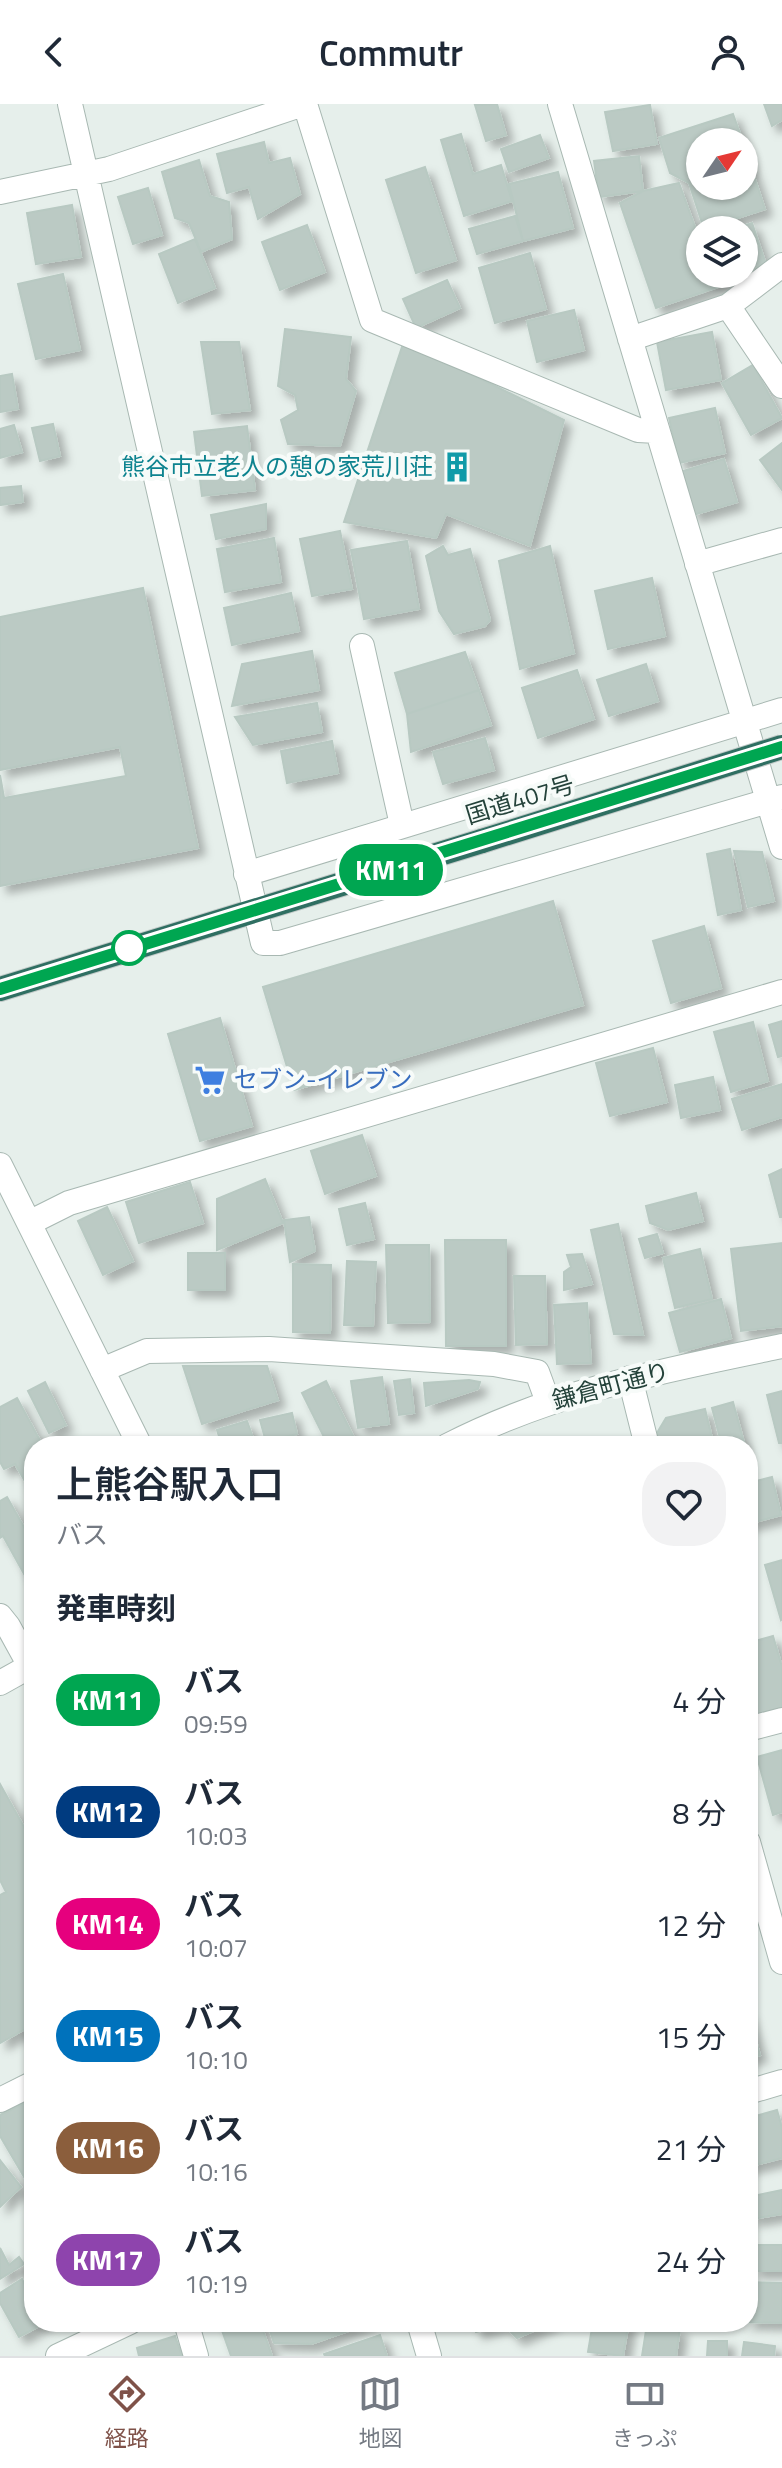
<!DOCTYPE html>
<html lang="ja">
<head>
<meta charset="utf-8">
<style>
	:root { --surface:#fff; --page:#f2f2f3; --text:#1f2937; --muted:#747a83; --line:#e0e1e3; --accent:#7f5249 }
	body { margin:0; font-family:"Titillium Web","Noto Sans JP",sans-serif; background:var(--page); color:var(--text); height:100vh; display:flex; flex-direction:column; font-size:30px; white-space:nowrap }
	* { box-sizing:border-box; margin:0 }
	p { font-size:26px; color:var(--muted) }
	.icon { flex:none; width:44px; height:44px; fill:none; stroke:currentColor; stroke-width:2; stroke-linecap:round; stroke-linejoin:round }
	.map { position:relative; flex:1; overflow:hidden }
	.panel { position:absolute; left:24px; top:1332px; width:734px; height:896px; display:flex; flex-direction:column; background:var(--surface); border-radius:32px; box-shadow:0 2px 6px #0004 }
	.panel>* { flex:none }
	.badge { padding:0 16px; border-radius:26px; font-size:28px; line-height:52px }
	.needle { width:52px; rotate:55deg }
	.tools { position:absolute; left:686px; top:24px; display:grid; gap:16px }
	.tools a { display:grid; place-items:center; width:72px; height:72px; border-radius:50%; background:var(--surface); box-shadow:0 2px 6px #0004; font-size:40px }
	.map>.badge { position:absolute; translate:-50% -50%; box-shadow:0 0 0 4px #fff }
	h2 { padding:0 32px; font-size:30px; line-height:72px }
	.round { display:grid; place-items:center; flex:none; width:84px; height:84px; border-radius:32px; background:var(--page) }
	.summary { display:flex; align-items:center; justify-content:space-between; height:136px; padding:0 32px }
	h1 { font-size:38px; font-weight:600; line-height:60px }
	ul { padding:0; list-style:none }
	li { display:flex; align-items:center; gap:24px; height:112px; padding:0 32px }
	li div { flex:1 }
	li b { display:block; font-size:30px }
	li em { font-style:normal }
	li .badge { min-width:88px; font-weight:700; text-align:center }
	header { display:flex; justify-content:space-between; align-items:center; height:104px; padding:0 32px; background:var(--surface); font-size:36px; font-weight:600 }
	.tab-bar { display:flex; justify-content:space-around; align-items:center; height:112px; border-top:2px solid var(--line); background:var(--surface); font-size:22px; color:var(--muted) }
	.tab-bar a { display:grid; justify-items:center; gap:4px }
	.tab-bar .active { color:var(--accent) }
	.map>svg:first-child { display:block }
</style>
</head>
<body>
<header><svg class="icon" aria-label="back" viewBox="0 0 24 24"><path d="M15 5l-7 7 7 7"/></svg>Commutr<svg class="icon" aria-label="person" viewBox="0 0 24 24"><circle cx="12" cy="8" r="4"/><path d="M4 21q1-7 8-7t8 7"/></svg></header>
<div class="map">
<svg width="782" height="2252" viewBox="0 0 782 2252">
	<defs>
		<filter id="shadow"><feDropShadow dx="7" dy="7" stdDeviation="4" flood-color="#0004"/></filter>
	</defs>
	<rect width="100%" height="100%" fill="#e6efeb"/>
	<path fill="#bbcac4" stroke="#b8c9c2" stroke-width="2" filter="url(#shadow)" d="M497 0 506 31 486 37 475 1Z
		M764 0H782V16L772 22Z
		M650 1 657 40 613 47 605 8Z
		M733 10 743 38H700V82H744V42L765 105 704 125 689 79 670 69 659 34Z
		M461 30 473 70 501 61 512 97 464 112 441 36Z
		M540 31 549 54 509 68 501 45Z
		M264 38 269 59 290 54 300 90 258 115 249 83 227 89 217 50Z
		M639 52 643 87 599 93 594 57Z
		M199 56 210 92 229 98 232 135 201 148 189 119 175 114 162 68Z
		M425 63 456 156 416 169 386 76Z
		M558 68 573 124 523 137 509 80Z
		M679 79 700 137V170H744V126H732L752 119 768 166 656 204 620 99 643 87Z
		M148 84 162 131 133 140 118 93Z
		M72 101 81 153 36 160 27 109Z
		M515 112 523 137 477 150 469 125Z
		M307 121 325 168 280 186 262 138Z
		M195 135 215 184 178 199 159 150Z
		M530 149 546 205 495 219 479 164Z
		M63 170 80 246 36 255 18 180Z
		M447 176 460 204 416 224 403 195Z
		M574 206 584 246 537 258 527 217Z
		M285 225 351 233 346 275 356 287 340 342 288 340 281 316 298 306 295 291 278 282Z
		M712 228 721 276 666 286 657 238Z
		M404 237 564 316 530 442 446 410 436 434 344 418Z
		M201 238H239L250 306 212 310Z
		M753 261 782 314 751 331 722 279Z
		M12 270 18 305 0 308V272Z
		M715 304 725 349 679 359 669 314Z
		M53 320 60 352 40 357 32 324Z
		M14 321 22 348 0 354V325Z
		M247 322 255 386 202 392 194 328Z
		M782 339V386L760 356Z
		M724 355 737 398 693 411 680 368Z
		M21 382 23 398 0 401V384Z
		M266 400V425L216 435 211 411Z
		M340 427 352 485 312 492 300 435Z
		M274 434 281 478 225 488 217 445Z
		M407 437 419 505 364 515 351 446Z
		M443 442 448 451 470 445 490 516 485 522 454 530 439 507 426 452Z
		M550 442 574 549 520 565 499 457Z
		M652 474 665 532 608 545 595 487Z
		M143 484 198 744 0 782V671L4 694 126 672 120 643 0 666V513Z
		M291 489 299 527 232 541 224 504Z
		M312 547 319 586 232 602 242 560Z
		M465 548 479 586 407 610 395 569Z
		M646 560 658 597 609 612 597 576Z
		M577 566 594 615 538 634 522 584Z
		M479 586 491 621 411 648 407 610Z
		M317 599 322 628 253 641 235 613Z
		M485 634 494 666 443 680 433 648Z
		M332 637 338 669 287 679 281 647Z
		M730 745 741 806 718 811 707 750Z
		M734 747 762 748 774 797 748 803Z
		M553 797 583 901 294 986 263 883Z
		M704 822 721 884 671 899 653 837Z
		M220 914 252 1022 200 1037 168 930Z
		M782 917V952L778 953 769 921Z
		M753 918 768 977 731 988 714 928Z
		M653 944 667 998 610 1012 596 959Z
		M713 973 720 1006 681 1014 675 981Z
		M782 980V1013L742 1026 732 995Z
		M362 1031 376 1072 325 1090 311 1047Z
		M782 1065V1113H780L769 1071Z
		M265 1075 283 1119 217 1146V1095Z
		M190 1078 203 1119 139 1139 126 1098Z
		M696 1089 703 1117 668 1126 650 1119 646 1102Z
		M365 1099 374 1135 347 1141 339 1105Z
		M107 1103 133 1157 103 1171 78 1117Z
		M309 1113 315 1147 290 1158 284 1116Z
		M618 1120 643 1231 614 1230 591 1126Z
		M657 1130 663 1149 645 1154 639 1135Z
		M445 1136H506V1242H446Z
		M782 1139V1222L741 1227 731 1145Z
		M386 1141H429L430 1218 388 1219Z
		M700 1145 712 1195 675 1204 663 1154Z
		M188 1149H225V1186H188Z
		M582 1150 592 1180 564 1186V1168L571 1163 567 1151Z
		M347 1157 376 1158 373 1222 344 1221Z
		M293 1160 331 1161 330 1229 293 1228Z
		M514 1172H545L547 1240 516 1241Z
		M721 1195 731 1234 680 1248 669 1209Z
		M587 1199 591 1259 557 1260 554 1201Z
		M183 1262H267L278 1296 202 1320Z
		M382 1273 389 1320 358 1324 351 1277Z
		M410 1275 414 1309 399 1311 394 1277Z
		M469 1276 480 1278 478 1285 426 1302 424 1279Z
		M326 1277 358 1342H321L327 1339 302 1289Z
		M45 1278 66 1321 49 1329 28 1287Z
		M782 1287V1339H779L767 1291Z
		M17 1294 43 1342H34V1375L26 1379 15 1360 4 1365 0 1358V1303Z
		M733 1298 745 1342H722L712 1304Z
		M705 1305 714 1342H660L657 1329 666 1314Z
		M292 1309 297 1330 266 1338 260 1316Z
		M247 1317 256 1342H222L217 1326Z
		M772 1373 781 1411 748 1420V1379Z
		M7 1393 34 1441V1488L3 1432 0 1434V1397Z
		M782 1456V1515L781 1516 765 1461Z
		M773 1532 782 1563V1606L748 1616V1539Z
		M782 1646V1708L773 1711 757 1653Z
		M0 1680 34 1741V1920L0 1939V1791L6 1788 0 1776Z
		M748 1908 760 1951 748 1955Z
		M31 1996 34 2001V2080L30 2083 0 2032V2011Z
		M777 2006 782 2024V2054L748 2063V2014Z
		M0 2056 21 2083 0 2103Z
		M782 2086V2110L752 2115 748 2093Z
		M753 2141H782V2167H753Z
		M0 2144 9 2161 19 2153 24 2160 0 2175Z
		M22 2175 34 2198V2218L45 2219 19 2233 0 2199V2189Z
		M748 2178 782 2179V2219L738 2218H748Z
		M219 2218H260L272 2252H231Z
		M267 2218H374L311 2240 274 2239Z
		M473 2218H554L517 2234 504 2221 476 2228Z
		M593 2218H629L623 2252 588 2248Z
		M647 2220 680 2225 676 2252H642Z
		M380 2231 387 2252H325L324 2250Z
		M175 2232 182 2252H139L137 2244Z
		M708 2237H727V2252H707Z
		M744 2238 775 2242 774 2252H742Z"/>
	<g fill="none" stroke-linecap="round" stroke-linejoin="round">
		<g stroke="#a8b8b2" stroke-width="26">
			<path id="minor" d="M70 0 263 839H280L782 693
				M305 0 372 216 638 326 657 327
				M560 0 782 743
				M0 88 109 65 303 0
				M728 202 782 282
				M630 235 728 202 782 161
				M697 460 782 436
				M362 542 402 721
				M246 770 782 606
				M0 1061 140 1342
				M29 1119 69 1099 782 888
				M102 1266 147 1247 269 1245 494 1260 537 1268 548 1298
				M630 1274 647 1342
				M447 1342C554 1287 665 1266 782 1242
				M0 1512 8 1522 30 1562
				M0 1579 34 1560
				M748 1625 782 1616
				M748 1738 782 1858
				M748 1988 782 1978
				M0 1996 34 1979
				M186 2218 196 2252
				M419 2218 429 2252
				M58 2252 130 2218"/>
		</g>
		<g stroke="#c2cac8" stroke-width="26">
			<path id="highway" d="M0 885 482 737"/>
		</g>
		<use href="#minor" stroke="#fff" stroke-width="24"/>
		<use href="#highway" stroke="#2f6f62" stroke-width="24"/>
		<g stroke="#c2cac8" stroke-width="26" stroke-linecap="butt">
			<path id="highway-bridge" d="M482 737 782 643"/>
		</g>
		<use href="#highway-bridge" stroke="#2f6f62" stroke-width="24"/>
	</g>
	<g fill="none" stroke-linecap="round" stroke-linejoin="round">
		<g stroke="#fff" stroke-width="18">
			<path id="line" d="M0 885 782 643"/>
		</g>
		<use href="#line" stroke="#00a651" stroke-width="12"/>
	</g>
	<defs>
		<g id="building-bare" transform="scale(2.4)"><path d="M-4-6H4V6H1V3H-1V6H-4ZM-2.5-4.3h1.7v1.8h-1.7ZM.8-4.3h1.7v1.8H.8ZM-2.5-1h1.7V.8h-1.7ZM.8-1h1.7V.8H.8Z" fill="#0f9aa8" stroke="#f7fbf9" stroke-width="2.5" paint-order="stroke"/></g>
		<g id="supermarket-bare" transform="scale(2.4)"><path d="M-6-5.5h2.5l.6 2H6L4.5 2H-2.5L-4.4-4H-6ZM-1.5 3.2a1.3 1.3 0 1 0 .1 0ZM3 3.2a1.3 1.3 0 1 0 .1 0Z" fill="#3f7fe0" stroke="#f7fbf9" stroke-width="2.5" paint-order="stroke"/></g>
	</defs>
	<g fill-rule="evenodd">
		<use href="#building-bare" x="457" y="363"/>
		<use href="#supermarket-bare" x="210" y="976"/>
	</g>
	<circle fill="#fff" stroke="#00a651" stroke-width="4" cx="129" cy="844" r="16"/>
	<g text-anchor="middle" stroke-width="8" stroke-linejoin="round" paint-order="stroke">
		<g font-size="24" fill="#0d838f" stroke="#f7fbf9" text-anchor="end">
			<text x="433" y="371">熊谷市立老人の憩の家荒川荘</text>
		</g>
		<g font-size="24" fill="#24423a" stroke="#f7fbf9">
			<text transform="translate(520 696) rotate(-17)" y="8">国道407号</text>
			<text transform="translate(611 1282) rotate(-15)" y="8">鎌倉町通り</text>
		</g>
		<g font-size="24" fill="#366cbe" stroke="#f7fbf9" text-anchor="start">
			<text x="234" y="984">セブン-イレブン</text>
		</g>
	</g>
</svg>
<div class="tools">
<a><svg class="needle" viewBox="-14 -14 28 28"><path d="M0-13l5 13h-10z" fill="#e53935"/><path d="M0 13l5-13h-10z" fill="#747a83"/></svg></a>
<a><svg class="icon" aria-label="layers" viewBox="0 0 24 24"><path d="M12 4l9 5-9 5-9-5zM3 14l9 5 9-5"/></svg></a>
</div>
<b class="badge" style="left:391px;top:766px;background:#00a651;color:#fff">KM11</b>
<section class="panel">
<div class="summary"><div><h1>上熊谷駅入口</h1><p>バス</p></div><a class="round"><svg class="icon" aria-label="heart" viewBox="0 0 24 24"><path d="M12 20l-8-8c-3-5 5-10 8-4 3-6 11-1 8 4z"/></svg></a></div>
<h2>発車時刻</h2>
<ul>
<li><span class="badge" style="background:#00a651;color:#fff">KM11</span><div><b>バス</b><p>09:59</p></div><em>4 分</em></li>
<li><span class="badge" style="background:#003b80;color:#fff">KM12</span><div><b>バス</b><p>10:03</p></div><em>8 分</em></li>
<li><span class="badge" style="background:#e6007e;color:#fff">KM14</span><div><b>バス</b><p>10:07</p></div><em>12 分</em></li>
<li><span class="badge" style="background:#0072bc;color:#fff">KM15</span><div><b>バス</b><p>10:10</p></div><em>15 分</em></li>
<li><span class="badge" style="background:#8b5e3c;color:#fff">KM16</span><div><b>バス</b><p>10:16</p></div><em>21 分</em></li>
<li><span class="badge" style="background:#8e44ad;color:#fff">KM17</span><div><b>バス</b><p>10:19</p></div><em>24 分</em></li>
</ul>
</section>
</div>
<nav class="tab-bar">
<a class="active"><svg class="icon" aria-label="directions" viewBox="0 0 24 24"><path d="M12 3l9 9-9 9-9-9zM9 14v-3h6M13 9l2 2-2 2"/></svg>経路</a>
<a><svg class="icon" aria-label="map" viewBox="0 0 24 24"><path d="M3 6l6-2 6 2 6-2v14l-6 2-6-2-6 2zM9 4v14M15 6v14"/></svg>地図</a>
<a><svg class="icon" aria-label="tickets" viewBox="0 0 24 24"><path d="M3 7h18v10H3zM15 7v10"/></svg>きっぷ</a>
</nav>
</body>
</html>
